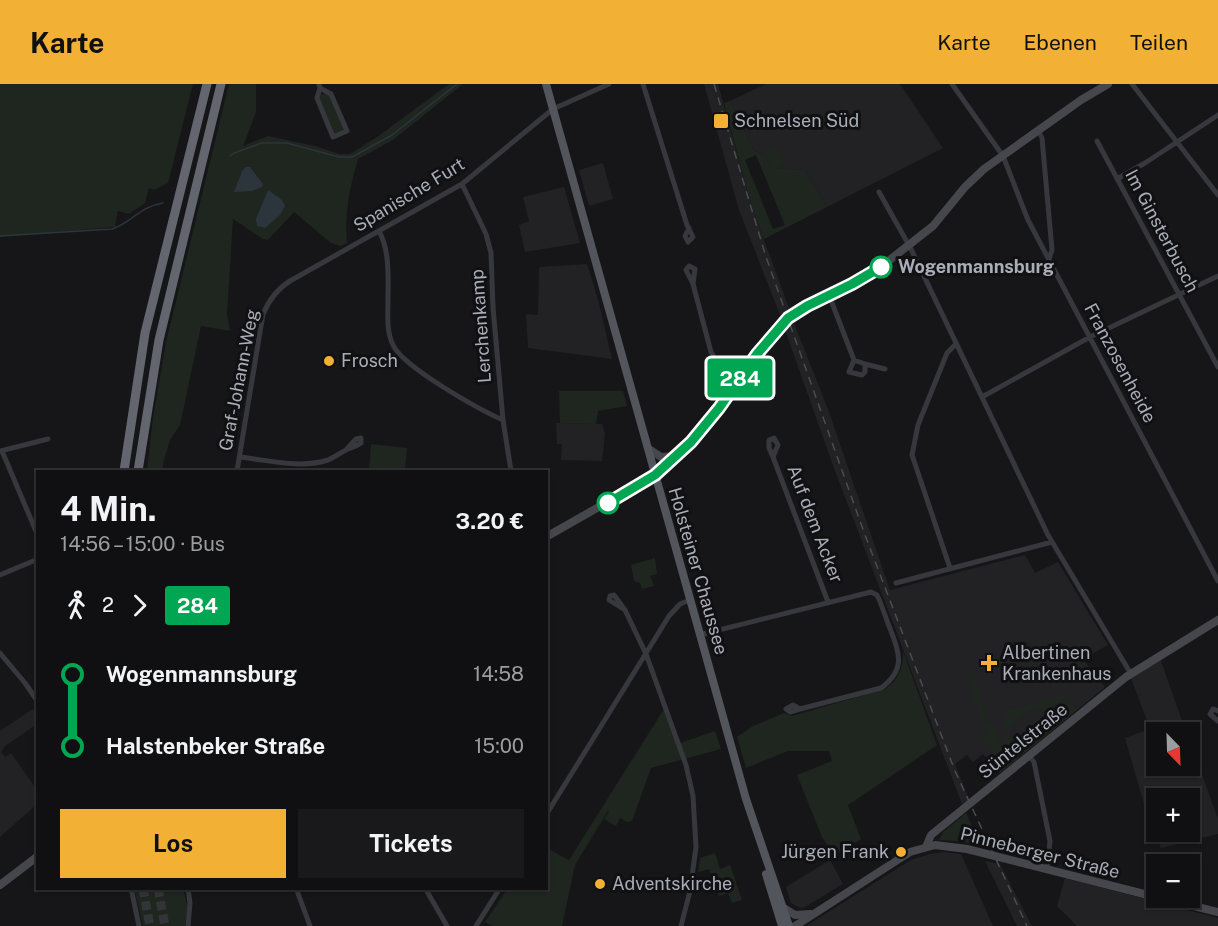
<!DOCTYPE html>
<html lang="de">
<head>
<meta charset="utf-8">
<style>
	:root { --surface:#101012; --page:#19191b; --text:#f1f3f6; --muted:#9c9d9f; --line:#303032; --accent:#f2b134 }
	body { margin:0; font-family:"Public Sans",sans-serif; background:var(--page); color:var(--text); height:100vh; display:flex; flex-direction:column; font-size:22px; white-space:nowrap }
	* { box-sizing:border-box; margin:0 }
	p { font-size:20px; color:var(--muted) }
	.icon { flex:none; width:33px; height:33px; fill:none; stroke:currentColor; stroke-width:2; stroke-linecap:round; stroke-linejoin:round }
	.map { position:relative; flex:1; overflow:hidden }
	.drawer { position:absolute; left:36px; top:386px; width:512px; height:420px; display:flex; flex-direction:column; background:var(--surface); border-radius:0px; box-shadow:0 2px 4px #0004,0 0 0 2px var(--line) }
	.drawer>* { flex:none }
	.badge { padding:0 12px; border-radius:4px; font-size:21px; line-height:39px }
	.needle { width:39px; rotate:157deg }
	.controls { position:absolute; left:1146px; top:638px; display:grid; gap:12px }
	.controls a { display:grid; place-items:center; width:54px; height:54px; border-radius:0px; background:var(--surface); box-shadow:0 2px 4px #0004,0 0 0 2px var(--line); font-size:30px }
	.map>.badge { position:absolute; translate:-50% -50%; box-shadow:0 0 0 3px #fff }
	.legs { display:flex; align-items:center; gap:9px; height:66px; padding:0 24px; font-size:20px }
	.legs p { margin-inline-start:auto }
	.summary { display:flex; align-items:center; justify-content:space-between; height:102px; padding:0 24px }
	h1 { font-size:33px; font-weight:700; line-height:45px }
	.action { display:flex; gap:12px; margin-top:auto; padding:12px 24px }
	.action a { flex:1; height:69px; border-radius:0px; background:var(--accent); color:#111; font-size:24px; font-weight:700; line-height:69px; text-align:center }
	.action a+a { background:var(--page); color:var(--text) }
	ul { padding:0 24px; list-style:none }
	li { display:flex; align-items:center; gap:21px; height:72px; font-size:22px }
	li i { display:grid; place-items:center; width:9px; height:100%; margin:0 8px; background:currentColor }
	li i::after { content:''; width:15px; height:15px; margin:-8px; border:4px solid; border-radius:50%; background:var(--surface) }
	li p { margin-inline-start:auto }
	li:first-child i { background:linear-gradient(#0000 50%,currentColor 0) }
	li:last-child i { background:linear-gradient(currentColor 50%,#0000 0) }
	header { display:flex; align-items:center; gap:36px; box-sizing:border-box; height:84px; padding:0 30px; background:var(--accent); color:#111 }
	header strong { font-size:28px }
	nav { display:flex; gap:33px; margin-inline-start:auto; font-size:21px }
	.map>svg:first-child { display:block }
</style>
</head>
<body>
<header>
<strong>Karte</strong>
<nav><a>Karte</a><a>Ebenen</a><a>Teilen</a></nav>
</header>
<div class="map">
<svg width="1218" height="842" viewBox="0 0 1218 842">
	<rect width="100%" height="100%" fill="#161618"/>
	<path fill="#222225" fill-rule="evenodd" d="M704 0H718L752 123 789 224 780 231 739 126Z
		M766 0H900L943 64 827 123 805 86 771 84 764 72 754 66 730 17Z
		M603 79 613 115 589 122 579 86Z
		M564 103 580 159 525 168 519 141 529 137 523 113Z
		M587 180 598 215 612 275 528 264 526 230 538 231 539 183Z
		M794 239 829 328 890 506 1025 471 1035 489 1058 478 1108 561 1083 575 1105 603 1022 671 1018 672 1019 674 1000 689 983 670 973 678 967 671 955 680 969 715 962 720 835 387 785 246Z
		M556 339 602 340 605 349 602 377 561 376 562 360H557Z
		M1160 574 1186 648H1156V681H1190V657L1218 735V750L1161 764 1146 727 1125 654 1150 645 1131 594ZM1156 714H1190V747H1156Z
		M33 625 37 633V640L5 662 1 668 5 673 11 669 37 706V720L0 753V647Z
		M943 768 961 770 993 842H806L911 776 930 770Z
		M830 776 843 800 805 823 800 824 791 819 786 803Z
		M985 777 1000 780 1032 842H1017Z
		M1065 794 1218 834V842H1076V841L1057 822Z"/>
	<path fill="#1e261f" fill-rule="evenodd" d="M0 0H193L168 99 154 106 149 104 145 119 129 130 118 127 115 143 0 153Z
		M229 0H256V28L243 62 268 52 315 62 339 70H350L377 53 449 0H463L393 56 358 75C350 103 344 129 347 159L341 162 331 159 294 128 268 156 263 155 233 135 227 230 230 247 201 242 180 341 170 356 164 376 162 387H147L153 334 166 258Z
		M328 8 344 43 343 46 334 51 318 12Z
		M730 17 754 66 764 72 773 84 766 68 776 63 784 80 776 84 805 86 827 123 764 155 752 123 724 19ZM756 71 785 141 773 145 745 76Z
		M559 307H623L627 322 598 327 596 340 560 339Z
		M371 360 407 364 405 387H369Z
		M655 474 657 490 650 492 654 502 642 505 640 499 634 497 631 481Z
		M903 567 937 661 848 721 861 755 834 771 822 753 797 691 832 677 829 667H788L746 684 737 653 753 642 784 629 792 632 885 605C899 595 903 585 903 567Z
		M973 587 987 639 990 638 997 646 1007 684 1004 686 1002 684 1005 681 987 660 980 665 976 664H980L986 649 982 648 984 643 978 622 972 621H974L969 597 973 595Z
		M1063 611 1077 626 1022 671 1018 672 1014 678 1009 670 1012 672 1020 666 1019 664 1023 667 1070 626 1062 616 1045 629 1042 625 1037 627 1035 625 1029 626 1005 646 1014 659 1008 663 1004 649 1006 650 1003 645 1006 635 1005 627Z
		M664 625 677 660 715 647 721 665 651 684 632 737 627 738 620 734 616 742 604 735 609 728 608 727 575 781 562 842H492L485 838 508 804H546V764L569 776Z
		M966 729 981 762 959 757 939 756 943 748Z
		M715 769 720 785 730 781 742 816 732 819 728 809 719 812 709 785 698 788 700 774Z
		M134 804H183L188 825 185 842H143Z"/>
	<path fill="#2c353c" d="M246 83H250L263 100 262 103 251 107 234 108 242 87Z
		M268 106 282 116 285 122 280 131 265 144 257 142 256 135Z"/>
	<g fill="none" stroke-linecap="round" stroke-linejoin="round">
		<path stroke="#2c353c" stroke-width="1.5" d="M230 72 234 69 262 59H287L339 73H352L392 51 457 0
			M0 152 112 145C132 139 138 123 163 119"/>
		<path stroke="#333438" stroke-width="9" stroke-dasharray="9 4.5" stroke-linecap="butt" d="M143 804 150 842
			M158 804 165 842"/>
		<path stroke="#37383d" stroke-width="5" d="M319 0 320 4 317 14 333 53 347 47 331 10 320 4
			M643 0 687 141 693 153 688 158 685 152 689 144
			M952 0 1003 72 1028 136 1218 497
			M1132 0 1218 111
			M1038 46 1042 54 1052 166 1049 175
			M1097 57 1218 283
			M1117 95 1145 79 1218 31
			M462 100 486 150 491 169 493 223 503 336 511 387
			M879 108 911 165 1048 451 1131 590
			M379 147C390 167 388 193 388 215 388 230 386 247 393 261 403 283 480 326 503 336
			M693 200 686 186 689 182 695 185 693 200 711 268 723 288 736 300
			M829 211 854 276 849 288 862 291 865 288V280L854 276
			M865 280 885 285
			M982 313 1090 253 1218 192
			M0 367 48 355
			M2 367 38 452
			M239 373C268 376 300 385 328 376 336 373 341 368 348 365 353 363 357 362 361 359V354L356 355 346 366
			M773 373 769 364V356L774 354 778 361 773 373 828 518
			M237 387 263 230C269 216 277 205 290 197L462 100 553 25 609 0
			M950 484 912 371 918 341 947 269 956 260
			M0 491 38 475
			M896 499 1052 458
			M625 526 614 511 610 512 609 516 625 526 646 570 686 681 693 712 696 763 690 807 681 842
			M699 551 871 508 877 511C882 521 885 532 889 542 899 568 907 585 881 604L800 625 793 621 786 625 790 628 800 625
			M0 569 25 599 38 618
			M1218 627 1213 625 1210 630 1218 637
			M1029 672 1034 678 1050 757 1047 785
			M546 731 669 532 680 520 690 516
			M131 804 139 842
			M188 804 190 819 188 842
			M296 804 310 842
			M425 804 447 842
			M476 842 500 804"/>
		<path stroke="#45474d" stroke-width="8" d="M649 365 661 373 676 372
			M546 453 655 391 701 346 757 270 788 234 807 222 854 199 882 182 933 142 965 103 984 85 1081 16 1108 0
			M926 763 931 751 1126 593 1218 536
			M0 801 38 772
			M1158 813 1218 828
			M784 824 795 831 810 830
			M795 842 910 768 935 761 967 765 1156 813"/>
		<path stroke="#53555c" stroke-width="8" d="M546 0 746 715 789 842
			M766 790 782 842"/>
		<path stroke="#63666e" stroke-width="9" d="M124 387 145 249 207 0
			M138 387 159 256 221 0"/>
		<path stroke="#4a4c52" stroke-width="1.5" stroke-dasharray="8 6" stroke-linecap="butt" d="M714 0 766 173 865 451 955 687 1027 842"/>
	</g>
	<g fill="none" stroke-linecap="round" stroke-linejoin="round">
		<g stroke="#fff" stroke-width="14">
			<path id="line-1" d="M608 419 655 391 691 358 719 324 757 270 788 234 807 222 852 200 881 183"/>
		</g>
		<use href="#line-1" stroke="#00a651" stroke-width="9"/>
	</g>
	<g fill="#f2b134" stroke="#111113" stroke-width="2">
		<rect x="713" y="29" width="16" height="16" rx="3"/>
		<circle cx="329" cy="277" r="6"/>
		<path d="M986 570h6v6h6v6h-6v6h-6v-6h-6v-6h6z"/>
		<circle cx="901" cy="768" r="6"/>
		<circle cx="600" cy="800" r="6"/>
	</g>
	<g fill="#fff" stroke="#00a651" stroke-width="3">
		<circle cx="881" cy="183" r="10"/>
		<circle cx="608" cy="419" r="10"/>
	</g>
	<g text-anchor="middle" stroke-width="6" stroke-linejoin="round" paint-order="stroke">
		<g font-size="18" fill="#a8adb8" stroke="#111113" text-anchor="start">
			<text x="734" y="43">Schnelsen Süd</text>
			<text x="341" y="283">Frosch</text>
			<text x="1002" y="575">Albertinen<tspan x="1002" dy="21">Krankenhaus</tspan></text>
			<text x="889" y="774" text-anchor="end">Jürgen Frank</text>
			<text x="612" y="806">Adventskirche</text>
		</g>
		<g font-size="18" fill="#a8adb8" stroke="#111113">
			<text transform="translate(409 111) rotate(-31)" y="6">Spanische Furt</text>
			<text transform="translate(1162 147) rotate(62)" y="6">Im Ginsterbusch</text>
			<text transform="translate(481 242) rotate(-94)" y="6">Lerchenkamp</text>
			<text transform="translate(1120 279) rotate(62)" y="6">Franzosenheide</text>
			<text transform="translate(239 296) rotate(-79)" y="6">Graf-Johann-Weg</text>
			<text transform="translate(815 440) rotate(69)" y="6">Auf dem Acker</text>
			<text transform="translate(698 487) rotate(74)" y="6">Holsteiner Chaussee</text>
			<text transform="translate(1023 657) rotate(-39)" y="6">Süntelstraße</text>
			<text transform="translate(1040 769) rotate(14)" y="6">Pinneberger Straße</text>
		</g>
		<g font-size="18" font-weight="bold" fill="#a8adb8" stroke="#111113" text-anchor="start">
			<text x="898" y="189">Wogenmannsburg</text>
		</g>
	</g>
</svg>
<div class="controls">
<a><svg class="needle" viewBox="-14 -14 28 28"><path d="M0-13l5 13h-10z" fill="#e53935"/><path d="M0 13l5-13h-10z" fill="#9c9d9f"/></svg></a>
<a>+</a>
<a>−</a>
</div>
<b class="badge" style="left:740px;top:294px;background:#00a651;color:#fff">284</b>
<section class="drawer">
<div class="summary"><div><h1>4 Min.</h1><p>14:56 – 15:00 · Bus</p></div><b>3.20 €</b></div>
<div class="legs"><svg class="icon" aria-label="walk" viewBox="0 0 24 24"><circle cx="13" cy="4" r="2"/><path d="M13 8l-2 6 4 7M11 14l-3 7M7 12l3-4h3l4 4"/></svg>2<svg class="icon" aria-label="forward" viewBox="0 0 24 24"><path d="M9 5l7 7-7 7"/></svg><b class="badge" style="background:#00a651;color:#fff">284</b></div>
<ul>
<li><i style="color:#00a651"></i><b>Wogenmannsburg</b><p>14:58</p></li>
<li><i style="color:#00a651"></i><b>Halstenbeker Straße</b><p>15:00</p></li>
</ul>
<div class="action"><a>Los</a><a>Tickets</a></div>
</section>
</div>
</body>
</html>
